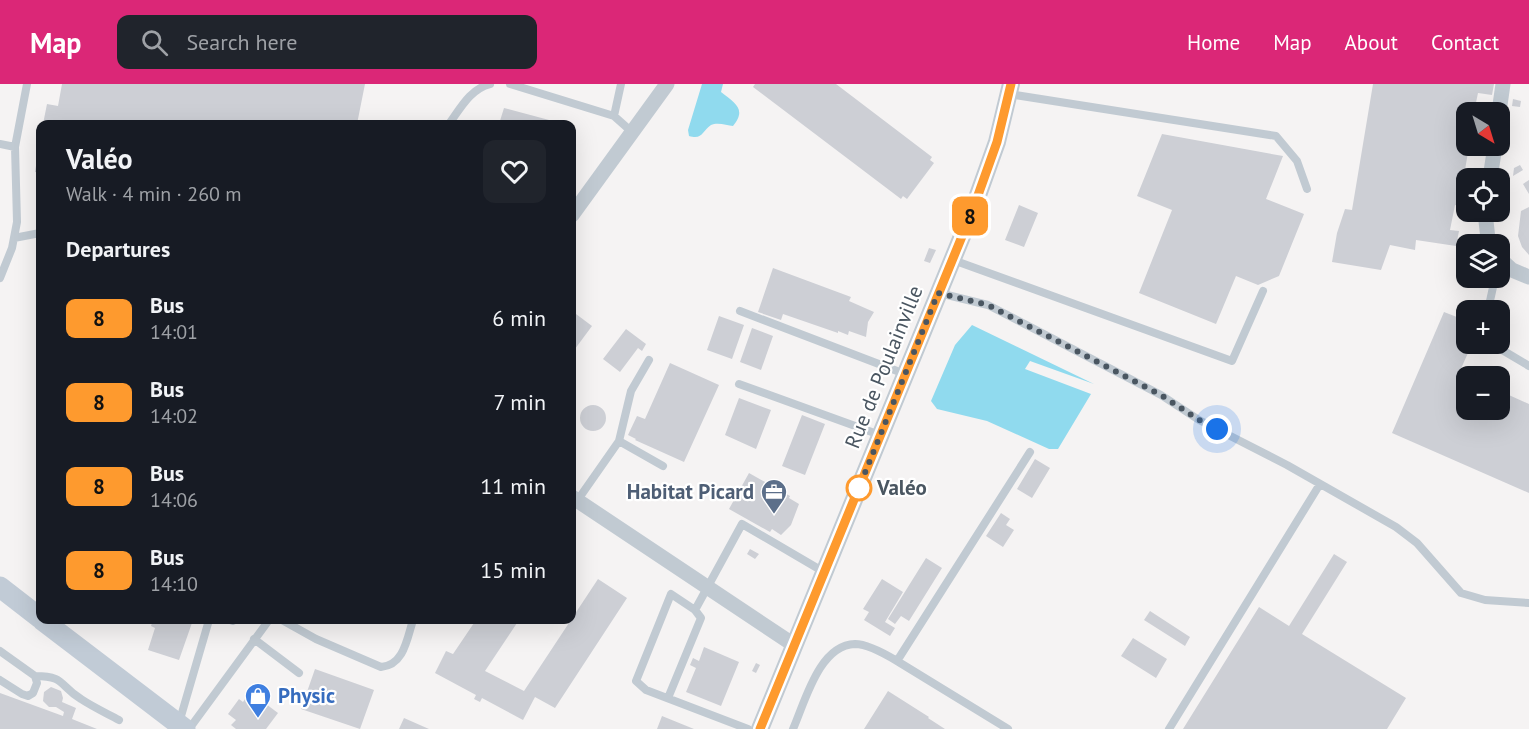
<!DOCTYPE html>
<html lang="en">
<head>
<meta charset="utf-8">
<style>
	:root { --surface:#171b24; --page:#20242c; --text:#f1f3f6; --muted:#9ea1a6; --accent:#db2777 }
	body { margin:0; font-family:"PT Sans",sans-serif; background:var(--page); color:var(--text); height:100vh; display:flex; flex-direction:column; font-size:22px; white-space:nowrap }
	* { box-sizing:border-box; margin:0 }
	p { font-size:20px; color:var(--muted) }
	.icon { flex:none; width:33px; height:33px; fill:none; stroke:currentColor; stroke-width:2; stroke-linecap:round; stroke-linejoin:round }
	.map { position:relative; flex:1; overflow:hidden }
	.sheet { position:absolute; left:36px; top:36px; width:540px; height:504px; display:flex; flex-direction:column; background:var(--surface); border-radius:12px; box-shadow:0 6px 24px #0002 }
	.sheet>* { flex:none }
	.badge { padding:0 12px; border-radius:9px; font-size:21px; line-height:39px }
	.needle { width:39px; rotate:142deg }
	.fabs { position:absolute; left:1456px; top:18px; display:grid; gap:12px }
	.fabs a { display:grid; place-items:center; width:54px; height:54px; border-radius:12px; background:var(--surface); box-shadow:0 6px 24px #0002; font-size:30px }
	.you { position:absolute; width:30px; height:30px; margin:-15px; border:4px solid #fff; border-radius:50%; background:#1a73e8; box-shadow:0 0 0 9px #1a73e833 }
	.map>.badge { position:absolute; translate:-50% -50%; box-shadow:0 0 0 3px #fff }
	h2 { padding:0 30px; font-size:22px; line-height:54px }
	.round { display:grid; place-items:center; flex:none; width:63px; height:63px; border-radius:12px; background:var(--page) }
	.headline { display:flex; align-items:center; justify-content:space-between; height:102px; padding:0 30px }
	h1 { font-size:28px; font-weight:800; line-height:45px }
	ul { padding:0; list-style:none }
	li { display:flex; align-items:center; gap:18px; height:84px; padding:0 30px }
	li div { flex:1 }
	li b { display:block; font-size:22px }
	li em { font-style:normal }
	li .badge { min-width:66px; font-weight:700; text-align:center }
	header { display:flex; align-items:center; gap:36px; box-sizing:border-box; height:84px; padding:0 30px; background:var(--accent); color:#fff }
	header strong { font-size:28px }
	nav { display:flex; gap:33px; margin-inline-start:auto; font-size:21px }
	.search { width:420px; height:54px; background:var(--page); display:flex; align-items:center; gap:15px; box-sizing:border-box; padding:0 21px; border-radius:12px; color:var(--muted); font-size:22px }
	.map>svg:first-child { display:block }
</style>
</head>
<body>
<header>
<strong>Map</strong>
<div class="search"><svg class="icon" aria-label="search" viewBox="0 0 24 24"><circle cx="10" cy="10" r="6"/><path d="M15 15l6 6"/></svg>Search here</div>
<nav><a>Home</a><a>Map</a><a>About</a><a>Contact</a></nav>
</header>
<div class="map">
<svg width="1529" height="645" viewBox="0 0 1529 645">
	<rect width="100%" height="100%" fill="#f5f3f3"/>
	<path fill="#90daee" d="M702 0H723L721 8C735 19 747 25 733 42 727 41 717 38 711 41 702 47 703 56 689 52L688 46Z
		M972 241 1094 300 1030 277 1025 285 1091 310 1058 365H1049L987 337 937 325 931 317 955 261Z"/>
	<path fill="#cdcfd5" d="M62 0H365L357 40H43L47 20 58 22Z
		M755 0H836L932 73 930 76 934 79 907 115 903 112 901 115 753 3Z
		M1373 0H1494L1492 11 1478 9 1474 28H1467V62H1469L1459 122 1455 121 1450 146 1459 147 1456 162 1416 156 1415 166 1390 161 1381 186 1332 178 1337 149 1345 125 1352 126Z
		M1513 15 1521 17 1520 23 1512 22Z
		M504 24 564 40H499Z
		M1162 50 1283 72 1266 115 1304 130 1279 192 1258 201 1236 192 1216 240 1139 209 1172 126 1137 112Z
		M39 63H40V89L35 88Z
		M1520 81 1523 86 1513 92 1514 84Z
		M1529 96V110L1523 100Z
		M1019 121 1038 129 1024 163 1005 156Z
		M1529 123V171L1522 163 1518 152 1521 127Z
		M929 164 936 166 930 179 924 177Z
		M773 184 851 213 849 217 874 228 868 238 866 253 849 247 848 251 838 247V249L783 230 781 236 758 228Z
		M572 227 592 242 572 269Z
		M1444 228 1467 237V260H1472L1459 289 1467 293V326H1500V307L1529 320V409L1392 349Z
		M719 232 744 241 732 275 707 266Z
		M752 244 773 252 761 286 740 278Z
		M626 245 646 260 642 267 638 264 620 288 603 275Z
		M670 279 719 301 684 378 635 356 636 355 628 351 637 332 645 335Z
		M739 314 771 326 756 365 725 351Z
		M580 334a13 13 0 1 1 26 0a13 13 0 1 1-26 0Z
		M802 331 825 340 805 391 782 382Z
		M1035 375 1050 384 1032 414 1017 405Z
		M749 389 790 412 789 414 799 420 791 441 781 451 772 445 770 448 729 425Z
		M1001 429 1010 435 1006 441 1014 446 1003 463 986 452Z
		M750 465 759 470 755 475 747 470Z
		M1334 470 1347 478 1302 550 1406 614 1387 645H1183L1259 523 1289 542Z
		M926 474 942 484 909 537 901 532 895 540 888 535Z
		M598 495 627 514 555 624 535 613 523 636 482 614 480 618 474 615 476 611 435 589 446 567 453 570 476 536H519L485 587 524 607Z
		M882 495 903 508 885 538 895 544 890 552 864 536 869 528 863 525Z
		M1150 527 1190 553 1185 562 1144 536Z
		M153 536H193L179 576 148 566 155 544 151 542Z
		M1133 554 1167 575 1156 594 1121 572Z
		M704 563 739 578 721 622 686 608 696 584 690 581 693 574 699 577Z
		M756 579 760 581 756 589 752 587Z
		M315 585 374 606 360 645 301 625Z
		M51 603 61 607 63 614 62 618 76 624 72 635 97 645H0V609L63 632 64 628 56 623H49L43 617 44 608Z
		M888 607 929 633 928 634 945 645H864Z
		M250 608 278 629 266 645H236L231 641 236 636 228 630 239 615 243 618Z
		M662 632 694 645H657Z
		M404 634 429 645H399Z"/>
	<g fill="none" stroke-linecap="round" stroke-linejoin="round">
		<path stroke="#c1cad2" stroke-width="8" d="M510 0 614 32 632 48
			M1009 10 1276 52 1297 77 1307 105
			M614 32 621 0
			M449 40C460 25 470 5 490 0
			M0 60 15 63
			M14 154 40 149
			M953 176 1232 277 1263 207
			M0 194 12 164 17 138 15 63 27 0
			M939 209 988 221 1161 311 1199 336 1287 381 1396 443 1417 459 1461 509 1485 516 1529 519
			M1488 226 1495 194
			M740 227 905 290
			M1492 260 1529 282
			M739 300 880 351
			M619 357 663 382
			M577 417 619 357 631 307 649 276
			M695 526 742 440 824 488
			M230 536 233 537
			M282 536 316 555 381 583C404 581 407 555 413 536
			M254 555 299 589
			M0 567 35 592 37 599 33 609 28 612 22 610 0 596
			M897 577 1008 645
			M35 592C66 592 59 602 81 615 93 623 106 629 119 636
			M668 614 701 534 695 526 671 510 636 597 646 606 748 645
			M179 639 209 536
			M189 645 269 536
			M793 645C805 618 819 561 855 560 867 560 887 571 897 577L1030 368
			M1169 645 1320 400"/>
		<path stroke="#c1cad2" stroke-width="15" d="M1499 28 1503 0
			M1490 94 1495 62
			M1485 128 1488 155 1491 160
			M572 131 667 0
			M1500 175 1512 186 1529 193
			M572 413 794 561"/>
		<path stroke="#c1cad2" stroke-width="18" d="M760 645 972 128 997 58 1011 0"/>
		<path stroke="#c1cbd6" stroke-width="21" d="M0 503 40 534
			M42 536 185 645"/>
	</g>
	<g fill="none" stroke-linecap="round" stroke-linejoin="round">
		<g stroke="#fff" stroke-width="14">
			<path id="line" d="M760 645 972 128 997 58 1011 0"/>
		</g>
		<use href="#line" stroke="#fe9a2e" stroke-width="9"/>
		<path stroke="#4a5661" stroke-width="6" stroke-dasharray="0 10.8" d="M859 404 858 406 938 209 988 221 1161 311 1199 336 1217 345"/>
	</g>
	<defs>
		<g id="office-pin" transform="scale(1.35)"><path d="M0 17L-7.5 6A9.5 9.5 0 1 1 7.5 6Z" fill="#5c6f8a" stroke="#fff"/><path d="M-6-3h4V-5.5h4V-3h4V5H-6ZM-1-4.5V-3h2v-1.5ZM-6 0V1H6V0Z" fill="#fff"/></g>
		<g id="shop-pin" transform="scale(1.35)"><path d="M0 17L-7.5 6A9.5 9.5 0 1 1 7.5 6Z" fill="#3f7fe0" stroke="#fff"/><path d="M-5-2.5h2.3a2.7 3.5 0 0 1 5.4 0H5L5.5 6h-11ZM-1.5-2.5h3a1.5 2.3 0 0 0-3 0Z" fill="#fff"/></g>
	</defs>
	<g fill-rule="evenodd">
		<use href="#office-pin" x="774" y="408"/>
		<use href="#shop-pin" x="258" y="612"/>
	</g>
	<circle fill="#fff" stroke="#fe9a2e" stroke-width="3" cx="859" cy="404" r="12"/>
	<g text-anchor="middle" stroke-width="4.5" stroke-linejoin="round" paint-order="stroke">
		<g font-size="21" fill="#4a5661" stroke="#fff">
			<text transform="translate(884 283) rotate(-68)" y="7">Rue de Poulainville</text>
		</g>
		<g font-size="21" font-weight="bold" fill="#4a5661" stroke="#fff" text-anchor="start">
			<text x="877" y="411">Valéo</text>
		</g>
		<g font-size="21" font-weight="bold" fill="#4e5e75" stroke="#fff" text-anchor="end">
			<text x="754" y="415">Habitat Picard</text>
		</g>
		<g font-size="21" font-weight="bold" fill="#366cbe" stroke="#fff" text-anchor="start">
			<text x="278" y="619">Physic</text>
		</g>
	</g>
</svg>
<div class="fabs">
<a><svg class="needle" viewBox="-14 -14 28 28"><path d="M0-13l5 13h-10z" fill="#e53935"/><path d="M0 13l5-13h-10z" fill="#9ea1a6"/></svg></a>
<a><svg class="icon" aria-label="locate" viewBox="0 0 24 24"><circle cx="12" cy="12" r="6"/><path d="M12 2v4M12 18v4M2 12h4M18 12h4"/></svg></a>
<a><svg class="icon" aria-label="layers" viewBox="0 0 24 24"><path d="M12 4l9 5-9 5-9-5zM3 14l9 5 9-5"/></svg></a>
<a>+</a>
<a>−</a>
</div>
<div class="you" style="left:1217px;top:345px"></div>
<b class="badge" style="left:970px;top:132px;background:#fe9a2e;color:#111">8</b>
<section class="sheet">
<div class="headline"><div><h1>Valéo</h1><p>Walk · 4 min · 260 m</p></div><a class="round"><svg class="icon" aria-label="heart" viewBox="0 0 24 24"><path d="M12 20l-8-8c-3-5 5-10 8-4 3-6 11-1 8 4z"/></svg></a></div>
<h2>Departures</h2>
<ul>
<li><span class="badge" style="background:#fe9a2e;color:#111">8</span><div><b>Bus</b><p>14:01</p></div><em>6 min</em></li>
<li><span class="badge" style="background:#fe9a2e;color:#111">8</span><div><b>Bus</b><p>14:02</p></div><em>7 min</em></li>
<li><span class="badge" style="background:#fe9a2e;color:#111">8</span><div><b>Bus</b><p>14:06</p></div><em>11 min</em></li>
<li><span class="badge" style="background:#fe9a2e;color:#111">8</span><div><b>Bus</b><p>14:10</p></div><em>15 min</em></li>
</ul>
</section>
</div>
</body>
</html>
